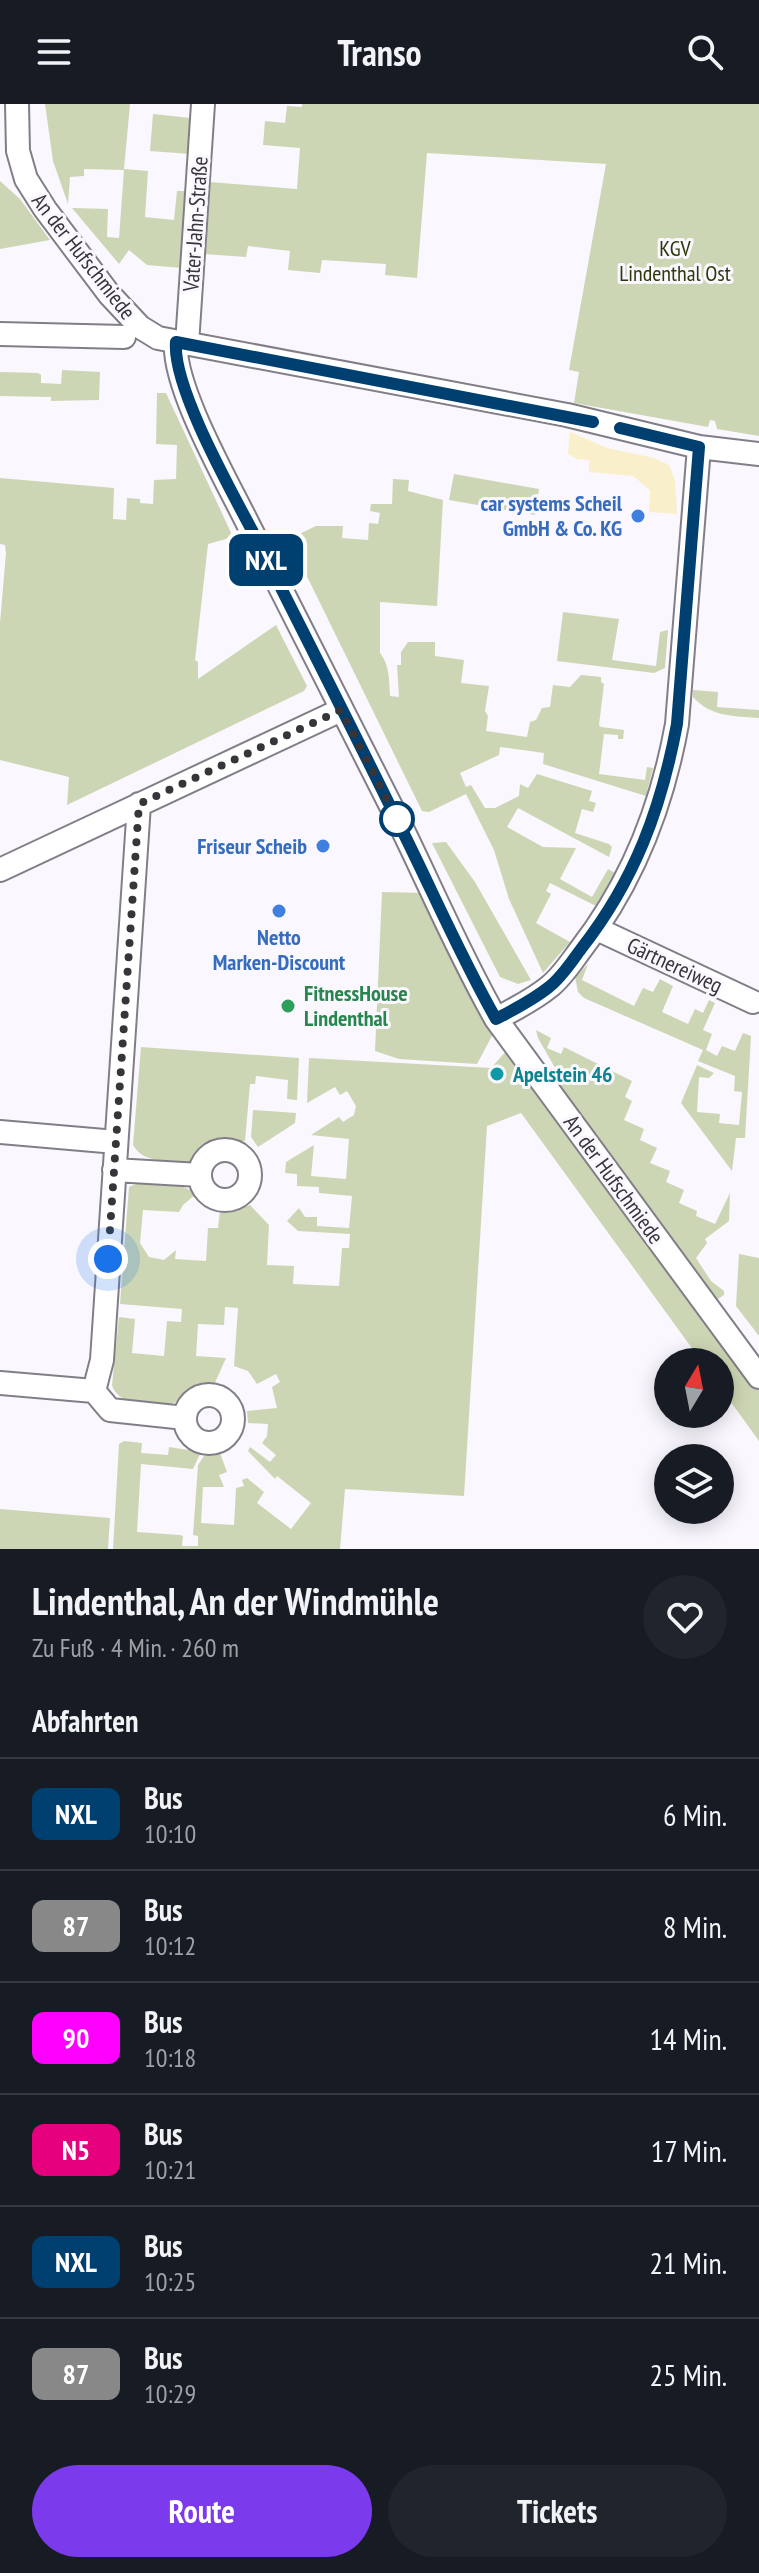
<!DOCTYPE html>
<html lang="de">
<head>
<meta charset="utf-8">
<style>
	:root { --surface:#171b24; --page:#20242c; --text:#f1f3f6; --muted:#9ea1a6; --line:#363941; --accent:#7c3aed }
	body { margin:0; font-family:"PT Sans Narrow",sans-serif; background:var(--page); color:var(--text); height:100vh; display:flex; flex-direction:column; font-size:30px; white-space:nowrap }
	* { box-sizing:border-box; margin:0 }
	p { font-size:26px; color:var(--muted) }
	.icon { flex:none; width:44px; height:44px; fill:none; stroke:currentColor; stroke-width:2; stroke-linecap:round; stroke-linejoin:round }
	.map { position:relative; height:1445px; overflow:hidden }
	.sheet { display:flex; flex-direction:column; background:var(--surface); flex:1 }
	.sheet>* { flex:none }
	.badge { padding:0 16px; border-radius:12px; font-size:28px; line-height:52px }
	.needle { width:52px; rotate:10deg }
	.buttons { position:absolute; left:654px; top:1244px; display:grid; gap:16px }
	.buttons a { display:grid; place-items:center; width:80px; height:80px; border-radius:50%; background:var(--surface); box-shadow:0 4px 20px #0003; font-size:40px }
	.you { position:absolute; width:40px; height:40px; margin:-20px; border:6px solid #fff; border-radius:50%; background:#1a73e8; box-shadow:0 0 0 12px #1a73e833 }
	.map>.badge { position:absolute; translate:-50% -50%; box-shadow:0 0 0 4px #fff }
	h2 { padding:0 32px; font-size:30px; line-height:72px }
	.round { display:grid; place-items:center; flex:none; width:84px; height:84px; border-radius:42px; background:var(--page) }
	.overview { display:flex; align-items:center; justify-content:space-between; height:136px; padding:0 32px }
	h1 { font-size:38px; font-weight:700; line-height:60px }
	.primary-button { display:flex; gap:16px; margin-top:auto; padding:16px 32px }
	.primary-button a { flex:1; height:92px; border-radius:48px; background:var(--accent); color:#fff; font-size:32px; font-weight:700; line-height:92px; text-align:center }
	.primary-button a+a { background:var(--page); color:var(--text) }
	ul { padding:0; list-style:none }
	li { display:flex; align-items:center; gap:24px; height:112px; padding:0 32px; border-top:2px solid var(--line) }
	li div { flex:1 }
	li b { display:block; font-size:30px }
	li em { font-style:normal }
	li .badge { min-width:88px; font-weight:700; text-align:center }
	header { display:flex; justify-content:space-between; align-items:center; height:104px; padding:0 32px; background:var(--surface); font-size:36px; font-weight:700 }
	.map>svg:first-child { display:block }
</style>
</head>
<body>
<header><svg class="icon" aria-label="menu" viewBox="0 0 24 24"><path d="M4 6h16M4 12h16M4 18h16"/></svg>Transo<svg class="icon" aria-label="search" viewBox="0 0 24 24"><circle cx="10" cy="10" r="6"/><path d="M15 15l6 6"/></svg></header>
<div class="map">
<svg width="759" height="1445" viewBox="0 0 759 1445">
	<rect width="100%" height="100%" fill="#faf7fe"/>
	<path fill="#cdd6b4" d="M45 0H130L124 65 148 67 145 113 174 116 177 87H188L182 164 147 161 129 146 119 160 72 104 108 105 107 133 119 134 124 66 84 65V72L70 73 68 100 53 57Z
		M302 0H759V332L717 325 715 317 710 316 708 323 574 299 579 268 569 266 606 60 427 49 417 174 385 171 386 160 322 156 320 169 288 166 290 147 248 142 246 153 204 150 210 78 297 85 300 44 263 41 265 17 285 19 287 2 302 3Z
		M153 10 191 14 190 50 150 47Z
		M0 77 20 95 50 136 0 145Z
		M62 266 100 268 99 296 51 297V293L0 292V268L38 269 41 271V279L61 280Z
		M157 289H166L233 433 208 440 195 556 198 558V575L276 521 307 582 304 587 67 701 69 673 0 656V519L6 449 5 441 0 440V374L114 384 113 415 126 416 127 394 140 395V399L153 400 154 376 176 375 177 341 156 340Z
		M454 370 539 385 535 411 449 396Z
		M393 375 409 376 408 387 443 396 437 502 380 498V549C390 561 389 577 390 592L399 593 397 561H401V548L408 538H435V552L464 556 461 579 489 582 485 607 488 612 486 627 527 633 530 618 536 616 542 604 550 603 553 581 570 583 581 571 601 573V578L604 580 599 621 601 623 624 626 623 635H618V631L604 630 599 670 645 676 647 663 653 664 646 692 543 660 544 649 500 643 499 651 460 669 466 683 471 681 485 704H495L519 692 520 680 528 684 537 670 592 687 589 697 596 699 593 708 582 705 575 729 609 740 612 743 609 753 518 704 507 723 543 743 576 744 560 775 592 793 608 765 615 769 596 802 550 779 546 787 551 790 536 819 570 838 543 869 509 795 494 746 466 690 429 708 422 707 296 450 302 448 295 432 316 422H343L342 434 368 436 369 419 378 420 380 409 370 407 371 400H392Z
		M563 508 619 515 612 556 656 562 660 528 668 526 665 564 654 569 557 557Z
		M693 586 718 588 717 603 759 606V614C733 612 711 613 693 593Z
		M446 738 475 778 531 876 518 880 500 873 432 739Z
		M382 788 424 789 467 884 493 930 477 960 399 955 375 947Z
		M588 860 582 876 634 902 643 884 653 888 660 875 673 882 662 908 688 920 695 905 703 909 709 896 715 899 703 926 712 930 706 946 717 952 722 942 735 947 743 929 751 932 745 1034H736L732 1067 681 999 697 961 714 969 709 974 699 973 697 1008 720 1010 719 1019 739 1021 742 988 734 987 735 972 698 957 703 946 584 894 578 888 575 873Z
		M536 926 551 934 547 944 561 950 564 943 632 977 625 993 632 997 624 1016 644 1025 640 1036 657 1044 650 1059 670 1067 666 1078 684 1086 679 1099 697 1107 696 1112 715 1120 730 1089 729 1117 705 1135 707 1139 696 1154 711 1177 724 1187V1191L715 1197 559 985 563 978 538 934Z
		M141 943 299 954 297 996 287 995 288 976 256 972 255 980H250L245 1037 216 1039 189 1058C170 1056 143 1060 133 1041Z
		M508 945 759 1287V1337L720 1283V1258H702L521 1009 487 1022 464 1392 345 1385 340 1445H113L119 1340 124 1337 142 1339 141 1349 168 1351 169 1343 201 1348 193 1365 141 1360 137 1428 180 1431 183 1432 182 1442H198V1432L193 1431 198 1361 206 1349H220L227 1368 219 1371 224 1383H203L201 1419 234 1421 236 1384 244 1382 242 1376 247 1374 264 1388 257 1399 291 1425 311 1399 277 1372 275 1375 248 1347 250 1343 270 1358 276 1351 262 1339 267 1332 268 1320 248 1319 247 1307 277 1304 272 1283 280 1278 276 1270 257 1280 248 1267 234 1262 238 1204 225 1203 224 1221 198 1220 196 1252 226 1254 214 1281C192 1281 191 1293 174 1299 155 1305 118 1302 112 1281L119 1213 135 1215 132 1249 164 1252 167 1217 181 1218 182 1205 120 1200 129 1083C148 1073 179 1077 196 1090L183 1101 179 1108 143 1106 140 1139 149 1153 164 1156 176 1146 175 1155 206 1157 208 1124H218L220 1106 234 1107 250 1101 269 1121 267 1161 294 1162 293 1180 339 1182 342 1144H349L350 1130 298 1127 287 1117 299 1104 305 1113H317V1122L349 1124 352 1092 319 1089V1083L297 1082V1070L285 1069 286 1058 314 1041 311 1072 346 1075 349 1035 311 1031 339 1013 343 1018 354 1011 356 1002 347 987 340 991 335 983 307 999 309 954 491 964Z
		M253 1006 296 1009 295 1019 258 1043 251 1033Z
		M739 1150 759 1154V1232L736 1202Z
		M0 1405 110 1414 108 1445H0Z"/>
	<path fill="#f9efca" d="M570 328 607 344 654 354 669 361 675 376 677 410 649 408 650 386 633 372 589 368V356L577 355 568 350Z"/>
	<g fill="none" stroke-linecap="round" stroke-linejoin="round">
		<g stroke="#827e88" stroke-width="26">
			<path id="minor" d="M17 0 18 47 26 75 45 105 109 190 140 223 158 234 567 311 699 343 759 350
				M0 230 124 233
				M176 238C172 282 228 379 249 422 298 519 348 616 397 714 430 781 459 850 496 915L759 1273
				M187 240 203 0
				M0 766 341 606
				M597 825 753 898
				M496 915C515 905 533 896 549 883 562 873 572 857 581 845 633 778 662 703 677 620L699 343
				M0 1028 116 1038
				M200 1071a25 25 0 1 1 50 0a25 25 0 1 1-50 0Z
				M114 1066 200 1071
				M0 1279 94 1287 110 1306 185 1314
				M94 1287 102 1256 139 700
				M185 1315a24 24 0 1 1 48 0a24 24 0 1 1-48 0Z"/>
		</g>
		<use href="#minor" stroke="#fff" stroke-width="22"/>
	</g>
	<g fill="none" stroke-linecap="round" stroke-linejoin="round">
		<g stroke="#fff" stroke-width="18">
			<path id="line" d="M593 318 176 238C172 283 232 388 255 432 302 526 350 620 396 714 430 781 459 850 496 915 515 905 533 896 549 883 562 873 572 857 581 845 635 776 661 705 677 620L699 343 620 324"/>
		</g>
		<use href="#line" stroke="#004071" stroke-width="12"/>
		<path stroke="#37353a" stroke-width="8" stroke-dasharray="0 14.4" d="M108 1155 139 700 341 606 397 715"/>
	</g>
	<g fill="#3f7fe0" stroke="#faf7fe" stroke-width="3">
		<circle cx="638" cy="412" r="8"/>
		<circle cx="323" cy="742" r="8"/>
		<circle cx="279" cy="807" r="8"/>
	</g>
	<circle fill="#fff" stroke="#004071" stroke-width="4" cx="397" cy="715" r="16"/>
	<circle fill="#2e9e5b" stroke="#faf7fe" stroke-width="3" cx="288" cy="902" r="8"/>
	<circle fill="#0f9aa8" stroke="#faf7fe" stroke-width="3" cx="497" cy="970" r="8"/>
	<g text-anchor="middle" stroke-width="6" stroke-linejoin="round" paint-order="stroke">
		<g font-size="22" fill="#37353a" stroke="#faf7fe">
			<text transform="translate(195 120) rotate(-86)" y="8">Vater-Jahn-Straße</text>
			<text transform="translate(84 152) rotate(52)" y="8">An der Hufschmiede</text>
			<text transform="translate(675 861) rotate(25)" y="8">Gärtnereiweg</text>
			<text transform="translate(614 1075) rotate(54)" y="8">An der Hufschmiede</text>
		</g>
		<g font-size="22" fill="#2f3808" stroke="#faf7fe">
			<text x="675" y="152">KGV<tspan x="675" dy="25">Lindenthal Ost</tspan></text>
		</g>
		<g font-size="22" font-weight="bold" fill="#366cbe" stroke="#faf7fe" text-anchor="end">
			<text x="622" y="407">car systems Scheil<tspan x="622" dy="25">GmbH &amp; Co. KG</tspan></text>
			<text x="307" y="750">Friseur Scheib</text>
			<text x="279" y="841" text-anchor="middle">Netto<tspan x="279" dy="25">Marken-Discount</tspan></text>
		</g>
		<g font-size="22" font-weight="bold" fill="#27864d" stroke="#faf7fe" text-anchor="start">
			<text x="304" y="897">FitnessHouse<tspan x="304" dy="25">Lindenthal</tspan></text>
		</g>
		<g font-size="22" font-weight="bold" fill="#0d838f" stroke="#faf7fe" text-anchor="start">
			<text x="513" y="978">Apelstein 46</text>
		</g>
	</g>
</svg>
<div class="buttons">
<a><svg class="needle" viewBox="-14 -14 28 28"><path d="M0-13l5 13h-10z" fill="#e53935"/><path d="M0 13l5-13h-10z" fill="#9ea1a6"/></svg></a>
<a><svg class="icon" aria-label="layers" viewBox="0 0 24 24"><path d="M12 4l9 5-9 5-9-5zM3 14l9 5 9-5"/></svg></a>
</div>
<div class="you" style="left:108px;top:1155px"></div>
<b class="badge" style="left:266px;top:456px;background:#004071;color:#fff">NXL</b>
</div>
<section class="sheet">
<div class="overview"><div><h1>Lindenthal, An der Windmühle</h1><p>Zu Fuß · 4 Min. · 260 m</p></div><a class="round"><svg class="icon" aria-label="heart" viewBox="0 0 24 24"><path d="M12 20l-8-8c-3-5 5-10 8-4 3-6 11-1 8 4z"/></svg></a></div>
<h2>Abfahrten</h2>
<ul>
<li><span class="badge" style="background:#004071;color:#fff">NXL</span><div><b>Bus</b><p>10:10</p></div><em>6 Min.</em></li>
<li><span class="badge" style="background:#888;color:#fff">87</span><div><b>Bus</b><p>10:12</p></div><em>8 Min.</em></li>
<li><span class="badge" style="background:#f0f;color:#fff">90</span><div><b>Bus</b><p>10:18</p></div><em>14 Min.</em></li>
<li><span class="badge" style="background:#e6007e;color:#fff">N5</span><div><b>Bus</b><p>10:21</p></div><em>17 Min.</em></li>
<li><span class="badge" style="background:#004071;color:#fff">NXL</span><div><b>Bus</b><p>10:25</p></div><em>21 Min.</em></li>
<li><span class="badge" style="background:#888;color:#fff">87</span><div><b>Bus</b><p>10:29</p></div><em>25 Min.</em></li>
</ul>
<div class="primary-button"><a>Route</a><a>Tickets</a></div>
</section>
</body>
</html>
